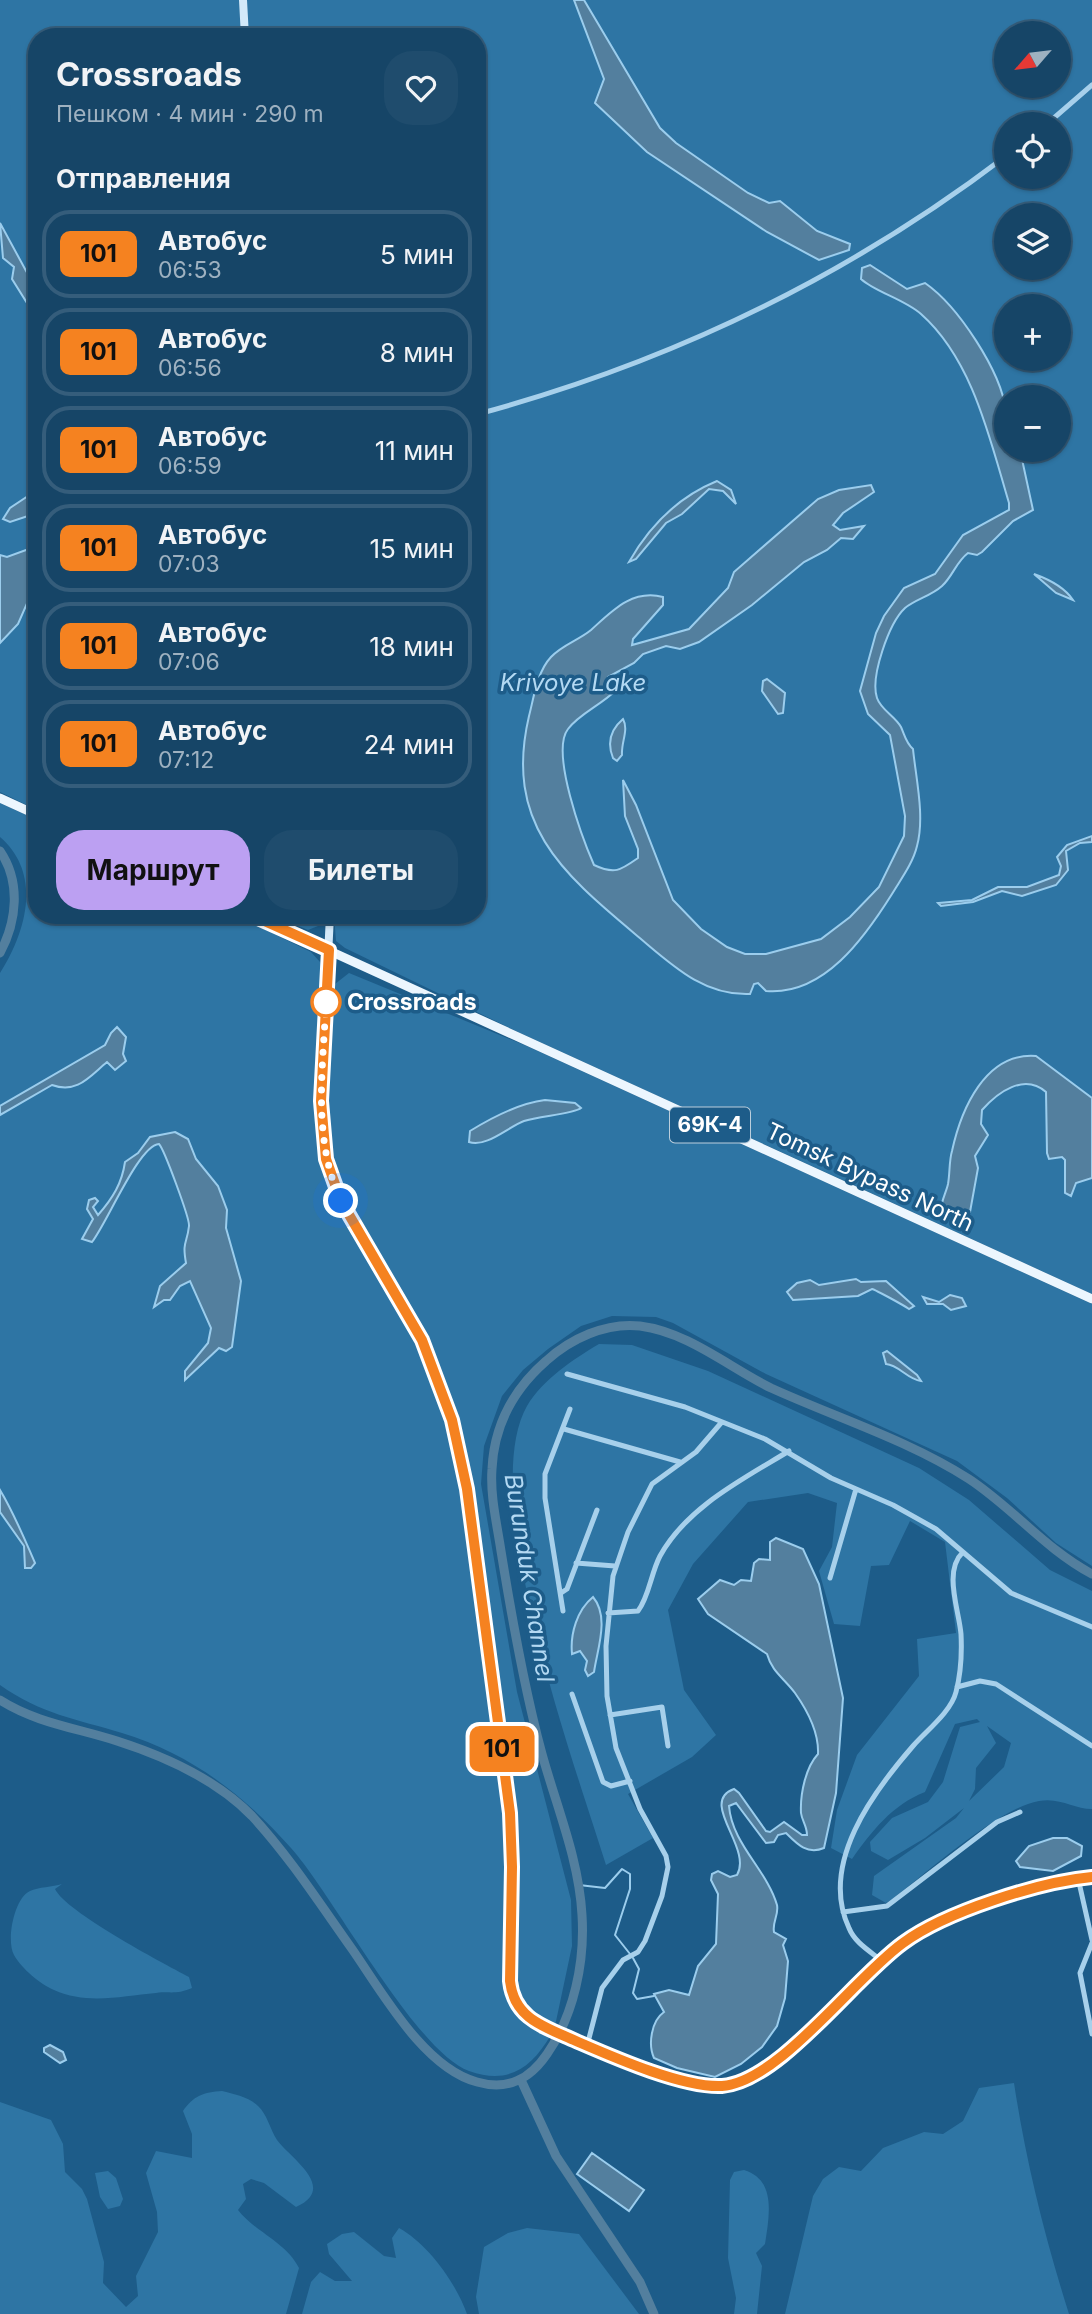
<!DOCTYPE html>
<html lang="ru">
<head>
<meta charset="utf-8">
<style>
	:root { --surface:#164567; --page:#1f4c6d; --text:#f1f3f6; --muted:#9eb1c0; --line:#355d7b; --accent:#bca0f2 }
	body { margin:0; font-family:Inter,sans-serif; background:var(--page); color:var(--text); height:100vh; display:flex; flex-direction:column; font-size:26px; white-space:nowrap }
	* { box-sizing:border-box; margin:0 }
	p { font-size:23px; color:var(--muted) }
	.icon { flex:none; width:38px; height:38px; fill:none; stroke:currentColor; stroke-width:2; stroke-linecap:round; stroke-linejoin:round }
	.map { position:relative; flex:1; overflow:hidden }
	.side { position:absolute; left:28px; top:28px; width:458px; height:896px; display:flex; flex-direction:column; background:var(--surface); border-radius:28px; box-shadow:0 2px 5px #0004,0 0 0 2px var(--line) }
	.side>* { flex:none }
	.badge { padding:0 14px; border-radius:10px; font-size:24px; line-height:46px }
	.needle { width:46px; rotate:242deg }
	.tools { position:absolute; left:994px; top:21px; display:grid; gap:14px }
	.tools a { display:grid; place-items:center; width:77px; height:77px; border-radius:50%; background:var(--surface); box-shadow:0 2px 5px #0004,0 0 0 2px var(--line); font-size:35px }
	.you { position:absolute; width:35px; height:35px; margin:-18px; border:5px solid #fff; border-radius:50%; background:#1a73e8; box-shadow:0 0 0 10px #1a73e833 }
	.map>.badge { position:absolute; translate:-50% -50%; box-shadow:0 0 0 4px #fff }
	h2 { padding:0 28px; font-size:26px; line-height:63px }
	.round { display:grid; place-items:center; flex:none; width:74px; height:74px; border-radius:28px; background:var(--page) }
	.summary { display:flex; align-items:center; justify-content:space-between; height:119px; padding:0 28px }
	h1 { font-size:33px; font-weight:700; line-height:52px }
	.action { display:flex; gap:14px; margin-top:auto; padding:14px 28px }
	.action a { flex:1; height:80px; border-radius:28px; background:var(--accent); color:#111; font-size:28px; font-weight:700; line-height:80px; text-align:center }
	.action a+a { background:var(--page); color:var(--text) }
	ul { padding:0; list-style:none }
	li { display:flex; align-items:center; gap:21px; height:88px; margin:0 14px 10px; padding:0 14px; border:4px solid var(--line); border-radius:28px }
	li div { flex:1 }
	li b { display:block; font-size:26px }
	li em { font-style:normal }
	li .badge { min-width:77px; font-weight:700; text-align:center }
	.map>svg:first-child { display:block }
</style>
</head>
<body>
<div class="map">
<svg width="1092" height="2314" viewBox="0 0 1092 2314">
	<rect width="100%" height="100%" fill="#1d5c89"/>
	<path fill="#2e75a4" fill-rule="evenodd" d="M0 0H1092V1294L518 1032 345 948 336 941 334 915H478V37H37V810L0 792ZM1006 33H1059V86H1006ZM1006 124H1059V177H1006ZM1006 215H1059V268H1006ZM1006 306H1059V359H1006ZM1006 397H1059V450H1006Z
		M0 803 37 820V915H235L311 952 320 962 323 977 316 1097 320 1145 327 1179 359 1243 420 1344 440 1395 459 1469 500 1763 508 1855 505 1988C511 2015 527 2025 551 2035 531 2068 509 2085 469 2071 416 2052 333 1895 291 1848 244 1795 191 1754 122 1733 76 1719 41 1714 0 1685V973C26 932 43 874 0 837Z
		M271 915H326L323 924 308 930Z
		M349 973 529 1047 1092 1304V1566L1056 1543 1007 1498 957 1461 766 1374 673 1323 656 1317 612 1316 581 1326 548 1349 523 1370 502 1396 484 1446 481 1484 517 1692 571 1900 572 1946 555 2026 528 2011 514 1985 519 1917 515 1811 461 1437 437 1363 423 1332 345 1196 332 1159 325 1099 331 1007 335 984Z
		M599 1344 632 1345 708 1371 919 1468 969 1500 1050 1570 1092 1591V1809C1074 1809 1060 1797 1039 1801 998 1808 927 1873 891 1900L886 1903 872 1895 874 1876 956 1818 964 1808 925 1838 888 1860 871 1851 870 1842 892 1818 928 1802 943 1782 960 1727 980 1722 977 1719 955 1724 925 1792C892 1805 872 1831 852 1859L831 1848 837 1810 857 1755 919 1676 917 1639 956 1633 945 1542 910 1521 889 1565 871 1566 860 1626 834 1624 819 1571 832 1547 837 1503 808 1493 748 1502 693 1564 668 1610 684 1690 716 1735 692 1757 628 1794 653 1838 606 1865C576 1768 476 1495 527 1406 543 1379 574 1359 599 1344ZM987 1726 1011 1743 1004 1767 969 1801 975 1789 976 1768 996 1743Z
		M62 1884 55 1889C66 1912 161 1962 189 1977L192 1988C176 1995 171 1991 156 1993 122 1996 87 2005 54 1990 40 1984 22 1969 14 1955 6 1941 14 1898 30 1891 38 1887 53 1887 62 1884Z
		M1014 2083C1026 2162 1045 2238 1069 2314H785L813 2196 823 2179 839 2167 861 2171 883 2148 924 2132 943 2134 963 2121 979 2088Z
		M222 2091C234 2094 249 2097 258 2106 267 2114 270 2129 277 2140 289 2157 339 2188 296 2207L264 2183 251 2179 243 2184 246 2199 238 2210C255 2232 286 2242 299 2268L286 2314H0V2102L51 2120 63 2144 65 2172 82 2189 87 2199 104 2262 103 2283 126 2307 138 2296 136 2276 158 2232 157 2212 146 2173 156 2151 192 2158V2134L183 2111C193 2096 204 2092 222 2091Z
		M744 2170C777 2180 769 2217 765 2244L756 2253 762 2266 757 2314H734L736 2298 728 2258 730 2180 734 2172Z
		M108 2171 116 2178 123 2199 120 2206 108 2209 100 2197 95 2173Z
		M399 2228C428 2244 456 2283 467 2314H302L311 2282 320 2272 335 2281H352L329 2254 327 2244 342 2234 354 2232 384 2256 396 2258 392 2238Z
		M527 2228 579 2234 639 2314H479L476 2297 484 2247 508 2233Z"/>
	<path fill="#537f9e" stroke="#9bcded" stroke-width="2" d="M574 0H584L660 128 676 143 748 193 769 203 780 201 817 231 850 244 849 250 819 260 767 232 647 152 595 103 604 79Z
		M0 223 37 291V319L12 279 14 267 3 258Z
		M870 265 907 289 925 283C958 306 1001 371 1006 411 1008 423 1006 437 1006 450H1020L1033 510 1013 521 982 552 977 555 968 553C956 562 953 576 942 586 931 596 916 599 905 608 889 623 870 677 877 698 881 710 895 716 901 727 905 736 906 743 913 749 916 779 925 817 917 846 913 863 901 879 892 894 865 937 824 996 766 991L758 983 754 984 750 994C702 996 670 963 635 934 561 872 504 823 529 716 534 697 537 672 551 657 562 645 579 640 591 630 612 611 632 589 663 597V605L633 639 632 645 689 629 728 588 734 572 818 499 839 490 871 485 874 492 843 513 833 525 840 530 864 526 853 539 841 538 827 550 804 562 752 605 699 642 680 649 666 646 643 654 634 663 608 677 606 682 615 691C601 705 579 714 568 729 550 752 583 840 594 865 615 875 621 870 638 858V849L625 816 623 780 636 805 673 900 701 929 727 947 745 954H766L821 939 850 917 879 887 904 836 905 816 890 735 868 714 860 691 876 633 884 616 904 588 935 574 963 535 1009 510V503C990 440 973 360 921 314 904 299 875 292 861 279L862 268Z
		M717 481 731 490 736 504 723 491 709 489 682 514 666 523 636 559 629 562C650 525 678 497 717 481Z
		M37 490V513L10 522 3 519 10 508Z
		M37 546 36 583 18 624 0 643V555L7 557Z
		M1034 574C1048 579 1065 588 1073 600L1056 593Z
		M767 679 785 693 783 713 778 714 762 691 763 681Z
		M623 719C629 730 621 742 622 755L617 761 613 758C607 743 610 730 623 719Z
		M1092 836V842L1080 843 1066 851 1068 870 1056 885 1022 896 1002 891 973 902 941 906 938 903 972 900 998 887H1027L1059 875 1061 866 1057 857 1067 845Z
		M117 1027 126 1037 123 1054 126 1061 115 1070 107 1062C89 1077 77 1094 52 1085L0 1115V1106L105 1045 111 1033Z
		M1036 1056 1092 1098V1178L1076 1183 1071 1196 1065 1193V1160L1062 1157 1049 1159 1047 1153 1046 1092C1024 1073 998 1092 982 1110L981 1124 988 1135 975 1156 978 1168 970 1212 960 1217 941 1210C941 1201 946 1193 948 1184 950 1173 949 1161 952 1151 961 1110 985 1052 1036 1056Z
		M545 1100 575 1103 581 1108C574 1114 538 1116 524 1121 508 1127 486 1148 469 1142L470 1131C491 1118 521 1103 545 1100Z
		M175 1132 188 1139 196 1159 218 1186 227 1210 226 1228 241 1281 232 1347 226 1351 219 1348 185 1380V1371L208 1343 211 1328 190 1281 180 1286 170 1300H164L154 1307 160 1286 186 1263C182 1241 187 1244 189 1226 190 1219 164 1149 159 1144 139 1145 107 1223 92 1242L82 1239 93 1219 87 1209 89 1200 95 1198 98 1201 93 1207 98 1215C113 1198 122 1183 125 1162L138 1153 150 1137Z
		M856 1279 861 1282 886 1281 914 1306 909 1309C905 1306 876 1290 872 1289L858 1296 793 1300 787 1292 797 1283 810 1280 819 1285Z
		M950 1295 962 1298 966 1306 951 1310 943 1304H927L923 1297 939 1302Z
		M887 1351 917 1375 921 1381C907 1379 899 1365 886 1364L883 1353Z
		M0 1490C14 1513 24 1538 35 1563L31 1568H25L24 1546 0 1512Z
		M776 1538 803 1549 819 1584 843 1698 836 1793 824 1848C807 1855 797 1844 786 1833L778 1835 774 1842 766 1843 736 1803 729 1806C732 1844 767 1870 777 1905 779 1915 772 1922 774 1932L786 1939 783 1945 788 1961 785 1998 777 2026 762 2047 741 2064 715 2077 677 2068 654 2058C648 2045 651 2021 664 2012L654 1994 669 1990 689 1995 698 1966 716 1944 718 1894 711 1880 712 1874 718 1871 730 1877 737 1875C753 1848 698 1802 734 1789L739 1793 766 1831 770 1832 784 1822 802 1835H807C807 1826 802 1821 801 1813 800 1793 806 1767 818 1754 819 1733 807 1710 795 1693 784 1678 772 1672 767 1654L708 1614 698 1599 720 1580 734 1585 741 1580 751 1581 754 1563 759 1559 770 1560V1542Z
		M593 1597C610 1617 597 1650 594 1672L588 1676 585 1670 587 1661 580 1651 572 1654C570 1634 577 1610 593 1597Z
		M1053 1838H1067L1082 1846 1081 1856 1053 1871 1020 1867 1016 1861 1029 1846Z
		M50 2045 63 2052 66 2060 60 2063 44 2052V2048Z
		M592 2153 644 2190 629 2211 577 2174Z"/>
	<g fill="none" stroke-linecap="round" stroke-linejoin="round">
		<path stroke="#9bcded" stroke-width="2" d="M579 1885 605 1888 622 1869 630 1874V1889L615 1935 630 1954
			M633 1958 639 1969 633 1993 637 1999 654 1996"/>
		<path stroke="#537f9e" stroke-width="9" d="M0 851C21 882 17 921 0 953
			M0 1700C36 1723 77 1728 117 1741 164 1756 217 1780 252 1816 289 1856 320 1904 352 1949 382 1992 424 2068 477 2082 508 2091 530 2079 547 2054 574 2015 585 1962 582 1915 579 1860 557 1808 542 1754 524 1688 512 1619 501 1551 497 1524 490 1496 492 1469 494 1425 514 1389 546 1361 570 1339 606 1322 640 1326 688 1332 730 1368 771 1388 837 1418 908 1440 969 1479 1013 1508 1045 1549 1092 1574
			M521 2080 556 2156 640 2282 654 2314"/>
		<path stroke="#a7d0eb" stroke-width="5" d="M1047 124 1092 85
			M478 414C671 362 847 277 1006 156
			M567 1374 685 1407 765 1439 831 1478 893 1505 936 1529 1011 1593 1092 1627
			M564 1429 680 1462
			M576 1563 615 1566
			M830 1578 856 1489
			M561 1593 567 1589 597 1510
			M563 1611 545 1498V1474L570 1409
			M608 1613 638 1611C649 1597 651 1573 660 1556 687 1507 743 1479 789 1451
			M957 1687 980 1681 996 1684 1092 1746
			M572 1694 603 1782 611 1786 630 1781
			M610 1715 662 1707 668 1746
			M1078 1878 1092 1940
			M843 1912 887 1906 997 1822 1020 1812
			M1092 1943 1080 1973 1092 2034
			M882 1961C870 1951 855 1943 849 1928 819 1864 873 1792 913 1746 926 1731 951 1712 956 1692 961 1673 962 1654 961 1634 959 1610 943 1571 963 1552
			M587 2046 602 1988 623 1960 638 1952 645 1941 662 1896 668 1867 666 1856 640 1809 616 1748 607 1696 606 1646 613 1576 628 1532 652 1484 696 1452 721 1423"/>
		<path stroke="#d3e9f9" stroke-width="8" d="M243 0 245 37
			M330 915 321 1101 326 1159 341 1201 422 1340 452 1420 466 1489 510 1813 512 1867 510 1981C514 2019 545 2027 576 2041 612 2058 683 2088 722 2086 778 2082 855 1978 903 1943 946 1912 1039 1883 1092 1877"/>
		<path stroke="#ecf6fe" stroke-width="9" d="M0 798 37 815
			M251 915 1092 1299"/>
	</g>
	<g fill="none" stroke-linecap="round" stroke-linejoin="round">
		<g stroke="#fff" stroke-width="16">
			<path id="line" d="M251 915 329 950 321 1101 326 1159 341 1201 422 1340 452 1420 467 1489 510 1813 512 1867 510 1981C514 2019 545 2027 576 2041 613 2057 683 2088 722 2086 779 2082 854 1978 903 1943 945 1912 1039 1882 1092 1877"/>
		</g>
		<use href="#line" stroke="#f58220" stroke-width="10"/>
		<path stroke="#fff" stroke-width="7" stroke-dasharray="0 12.6" d="M326 1002C323 1069 312 1138 341 1201"/>
	</g>
	<circle fill="#fff" stroke="#f58220" stroke-width="3.5" cx="326" cy="1002" r="14"/>
	<g text-anchor="middle" stroke-width="7" stroke-linejoin="round" paint-order="stroke">
		<rect fill="#1d5c89" stroke="#bbcedc" stroke-width="2" x="670" y="1107.5" width="80" height="35" rx="5"/>
		<g font-size="21" font-weight="bold" fill="#fff">
			<text x="710" y="1132">69К-4</text>
		</g>
		<g font-size="23" font-weight="bold" fill="#fff" stroke="#1d5c89" text-anchor="start">
			<text x="347" y="1010">Crossroads</text>
		</g>
		<g font-size="23" fill="#fff" stroke="#1d5c89">
			<text transform="translate(870 1177) rotate(25)" y="8">Tomsk Bypass North</text>
		</g>
		<g font-size="24" font-style="italic" fill="#b3d9f3" stroke="#1d5c89">
			<text x="573" y="691">Krivoye Lake</text>
			<text transform="translate(529 1578) rotate(81)" y="8">Burunduk Channel</text>
		</g>
	</g>
</svg>
<div class="tools">
<a><svg class="needle" viewBox="-14 -14 28 28"><path d="M0-13l5 13h-10z" fill="#e53935"/><path d="M0 13l5-13h-10z" fill="#9eb1c0"/></svg></a>
<a><svg class="icon" aria-label="locate" viewBox="0 0 24 24"><circle cx="12" cy="12" r="6"/><path d="M12 2v4M12 18v4M2 12h4M18 12h4"/></svg></a>
<a><svg class="icon" aria-label="layers" viewBox="0 0 24 24"><path d="M12 4l9 5-9 5-9-5zM3 14l9 5 9-5"/></svg></a>
<a>+</a>
<a>−</a>
</div>
<div class="you" style="left:341px;top:1201px"></div>
<b class="badge" style="left:502px;top:1749px;background:#f58220;color:#111">101</b>
<section class="side">
<div class="summary"><div><h1>Crossroads</h1><p>Пешком · 4 мин · 290 m</p></div><a class="round"><svg class="icon" aria-label="heart" viewBox="0 0 24 24"><path d="M12 20l-8-8c-3-5 5-10 8-4 3-6 11-1 8 4z"/></svg></a></div>
<h2>Отправления</h2>
<ul>
<li><span class="badge" style="background:#f58220;color:#111">101</span><div><b>Автобус</b><p>06:53</p></div><em>5 мин</em></li>
<li><span class="badge" style="background:#f58220;color:#111">101</span><div><b>Автобус</b><p>06:56</p></div><em>8 мин</em></li>
<li><span class="badge" style="background:#f58220;color:#111">101</span><div><b>Автобус</b><p>06:59</p></div><em>11 мин</em></li>
<li><span class="badge" style="background:#f58220;color:#111">101</span><div><b>Автобус</b><p>07:03</p></div><em>15 мин</em></li>
<li><span class="badge" style="background:#f58220;color:#111">101</span><div><b>Автобус</b><p>07:06</p></div><em>18 мин</em></li>
<li><span class="badge" style="background:#f58220;color:#111">101</span><div><b>Автобус</b><p>07:12</p></div><em>24 мин</em></li>
</ul>
<div class="action"><a>Маршрут</a><a>Билеты</a></div>
</section>
</div>
</body>
</html>
